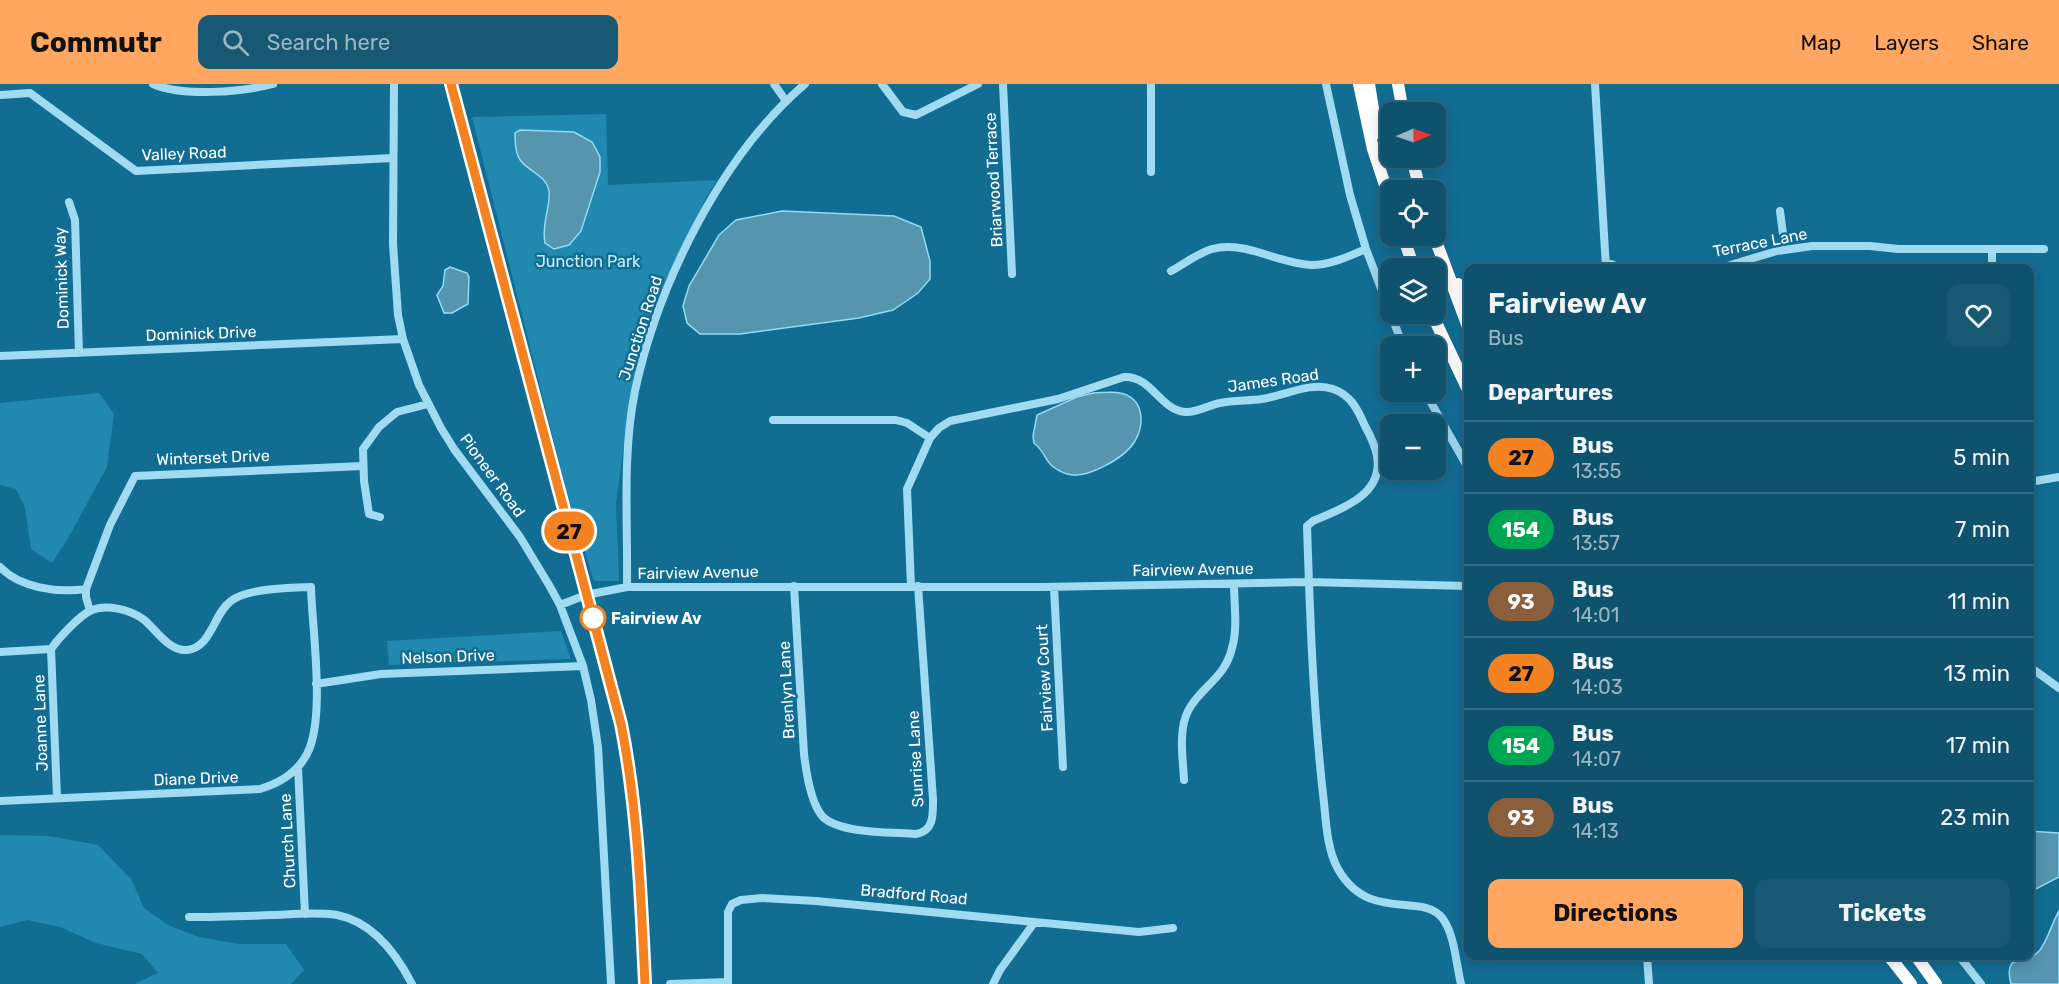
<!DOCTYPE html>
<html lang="en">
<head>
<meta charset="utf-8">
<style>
	:root { --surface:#0e526e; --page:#175873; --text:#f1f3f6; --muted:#9bb6c2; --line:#2e6981; --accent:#ffa761 }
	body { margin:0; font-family:Rubik,sans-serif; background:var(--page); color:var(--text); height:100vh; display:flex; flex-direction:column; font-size:22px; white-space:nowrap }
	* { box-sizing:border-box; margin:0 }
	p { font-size:20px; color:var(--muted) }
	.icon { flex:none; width:33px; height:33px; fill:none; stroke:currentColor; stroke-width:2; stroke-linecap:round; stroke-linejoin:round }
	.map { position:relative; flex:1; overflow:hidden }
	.panel { position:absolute; left:1464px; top:180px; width:570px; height:696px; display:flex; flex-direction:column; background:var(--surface); border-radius:12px; box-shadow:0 3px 15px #0003,0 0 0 2px var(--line) }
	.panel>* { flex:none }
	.badge { padding:0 12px; border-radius:20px; font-size:21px; line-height:39px }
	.needle { width:39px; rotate:88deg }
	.controls { position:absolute; left:1380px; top:18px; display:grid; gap:12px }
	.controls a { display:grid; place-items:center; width:66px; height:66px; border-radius:12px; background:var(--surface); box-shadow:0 3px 15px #0003,0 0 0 2px var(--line); font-size:30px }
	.map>.badge { position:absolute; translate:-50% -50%; box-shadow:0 0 0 3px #fff }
	h2 { padding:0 24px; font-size:22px; line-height:54px }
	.round { display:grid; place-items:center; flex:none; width:63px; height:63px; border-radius:12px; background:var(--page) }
	.summary { display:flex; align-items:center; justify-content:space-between; height:102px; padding:0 24px }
	h1 { font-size:28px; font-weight:700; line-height:45px }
	.action { display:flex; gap:12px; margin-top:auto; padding:12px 24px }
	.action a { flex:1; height:69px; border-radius:12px; background:var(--accent); color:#111; font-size:24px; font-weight:700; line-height:69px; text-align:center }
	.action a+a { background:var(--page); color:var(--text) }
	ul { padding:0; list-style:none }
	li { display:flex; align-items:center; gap:18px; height:72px; padding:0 24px; border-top:2px solid var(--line) }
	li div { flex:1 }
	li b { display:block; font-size:22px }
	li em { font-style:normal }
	li .badge { min-width:66px; font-weight:700; text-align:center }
	header { display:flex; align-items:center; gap:36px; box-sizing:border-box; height:84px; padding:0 30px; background:var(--accent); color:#111 }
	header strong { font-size:28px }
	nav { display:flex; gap:33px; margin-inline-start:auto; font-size:21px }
	.search { width:420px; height:54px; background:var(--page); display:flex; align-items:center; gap:15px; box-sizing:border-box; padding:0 21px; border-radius:12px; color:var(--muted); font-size:22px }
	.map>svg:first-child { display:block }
</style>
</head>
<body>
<header>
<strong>Commutr</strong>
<div class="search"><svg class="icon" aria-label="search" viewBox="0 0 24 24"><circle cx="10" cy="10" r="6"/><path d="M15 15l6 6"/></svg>Search here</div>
<nav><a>Map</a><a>Layers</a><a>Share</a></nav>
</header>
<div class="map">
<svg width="2059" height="900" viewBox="0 0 2059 900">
	<rect width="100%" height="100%" fill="#126d93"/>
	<path fill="#2188b0" d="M606 30 608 101 717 96 705 116 651 227 629 322 616 420 619 497H596L593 495 567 409 472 33Z
		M99 309 114 330 107 383 67 456 52 479 31 465 25 424 16 405 0 401V319Z
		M561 547 571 575 389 581 387 557Z
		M0 751 49 752 98 761 131 795 144 824 168 841 199 853 239 860H286L304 886 291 900H134L158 889 142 870 96 859 60 843 27 836 0 843Z"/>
	<path fill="#5595ae" stroke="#92dbf6" stroke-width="1.5" d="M520 46 574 48 592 58 600 73V88L581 147 569 161 554 165 545 159C541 140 551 122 549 107 546 89 524 87 518 72 515 65 515 56 515 49Z
		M782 127 894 132 921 143 930 177V195L918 209 893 226 859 234 740 250H700L687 239 683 222 689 202 719 151 736 136Z
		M450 183 467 189 469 193 468 220 452 229H444L437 211 443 202 445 186Z
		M1093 309C1101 309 1112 307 1120 309 1144 314 1145 339 1135 357 1125 374 1086 396 1067 390 1042 381 1049 371 1034 359L1033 352 1037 331 1077 313Z
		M2030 747 2059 749V793L2030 808Z
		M2059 827V900H2011C2002 866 2028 882 2040 866 2048 855 2052 839 2059 827Z"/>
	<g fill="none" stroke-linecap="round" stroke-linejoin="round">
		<path stroke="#a0dbf2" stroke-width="8" d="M153 0C183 13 242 8 273 0
			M394 0 393 160 398 231 403 255 419 301 441 344 454 365 520 453 549 501 560 521 583 582 591 616 598 663 611 900
			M774 0 786 17
			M882 0 903 28 916 31 978 0
			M1003 0 1012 190
			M1151 0V88
			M1326 0 1350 111 1366 165 1403 262
			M1595 0 1606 184
			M0 11 30 9 136 87 393 74
			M69 118 75 136 79 269
			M1780 127 1785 166
			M1992 166V184
			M1606 178 1616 182H1727L1777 167 1812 162H1870L1898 165H2044
			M1171 187C1184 180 1198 169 1212 165 1246 156 1278 180 1312 181 1331 181 1349 172 1366 165
			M0 272 403 255
			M1425 308 1468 384
			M773 336H896L907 339 930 354
			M2030 398 2059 393
			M380 433 369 430 364 397 363 365 379 343 397 328 428 320
			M0 483C20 504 57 509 86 505
			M794 502 804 670C806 687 811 720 823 733 841 750 892 748 916 750 934 747 933 731 933 715L918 502
			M911 502 907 405 930 354 939 344 950 337 1058 315 1124 293C1152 292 1159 325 1185 328 1197 329 1209 321 1220 319 1234 316 1248 317 1262 315 1284 312 1311 297 1333 305 1351 311 1358 326 1365 342 1370 351 1375 361 1377 372 1384 411 1341 425 1313 437L1307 442C1310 532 1313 621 1323 710 1326 733 1326 764 1338 785 1369 840 1423 807 1443 835 1455 852 1456 880 1461 900
			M627 503C628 439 622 371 635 307 658 200 721 72 805 0
			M1054 503 1063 683
			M560 521 586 511 627 503H1043L1308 498 1468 502
			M90 527 86 513V505L110 441 135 392 363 382
			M51 565 57 713
			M0 568 51 565
			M2030 583 2059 604
			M316 600 381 590 583 582
			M298 683 305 830
			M1184 696C1183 674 1178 647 1188 627 1200 603 1225 595 1232 564 1238 544 1234 520 1234 500
			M0 717 260 705C280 699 297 689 307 670 326 634 312 545 311 503 291 504 247 504 231 517 213 530 212 563 187 566 169 568 155 544 143 535 130 526 106 519 90 527 79 532 58 555 51 565
			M189 833C218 833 247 832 277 831 296 830 317 828 337 831 373 838 396 869 412 900
			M1647 872 1649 900
			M1959 872 1981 900
			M670 900 728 898
			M728 900V828L732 820 741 816 762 814 816 817 1139 848 1173 844
			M993 900 1000 886 1034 839"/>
		<path stroke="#ebf8ff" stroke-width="10" d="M451 0 621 640C638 726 641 813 645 900"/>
		<path stroke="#fff" stroke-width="12" d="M1359 0 1373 65 1390 116
			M1369 0 1377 49
			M1398 0 1403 28
			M1412 74 1420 106
			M1403 152 1414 184
			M1434 152 1468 243
			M1458 200 1468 220
			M1432 230 1468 306
			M1889 872 1911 900
			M1916 872 1936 900"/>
	</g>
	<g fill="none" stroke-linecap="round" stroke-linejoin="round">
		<g stroke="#fff" stroke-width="14">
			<path id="line" d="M451 0 621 640C638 726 641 813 645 900"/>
		</g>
		<use href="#line" stroke="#f58220" stroke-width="9"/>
	</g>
	<circle fill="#fff" stroke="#f58220" stroke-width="3" cx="593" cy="534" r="12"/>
	<g text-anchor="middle" stroke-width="5" stroke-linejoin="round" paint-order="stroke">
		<g font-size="16" fill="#fff" stroke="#126d93">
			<text transform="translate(184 69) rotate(-2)" y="6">Valley Road</text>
			<text transform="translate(993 96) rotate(-93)" y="6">Briarwood Terrace</text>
			<text transform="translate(1760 158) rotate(-11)" y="6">Terrace Lane</text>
			<text transform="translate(61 194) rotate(-92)" y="6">Dominick Way</text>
			<text transform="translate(640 244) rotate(-72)" y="6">Junction Road</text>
			<text transform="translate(201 249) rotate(-2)" y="6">Dominick Drive</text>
			<text transform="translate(1273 296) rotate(-8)" y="6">James Road</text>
			<text transform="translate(213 373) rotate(-2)" y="6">Winterset Drive</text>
			<text transform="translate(493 391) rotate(54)" y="6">Pioneer Road</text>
			<text transform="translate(1193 485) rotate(-1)" y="6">Fairview Avenue</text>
			<text transform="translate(698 488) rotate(-1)" y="6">Fairview Avenue</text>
			<text transform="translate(448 572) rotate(-2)" y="6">Nelson Drive</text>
			<text transform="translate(1044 594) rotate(-93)" y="6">Fairview Court</text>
			<text transform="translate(786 606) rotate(-93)" y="6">Brenlyn Lane</text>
			<text transform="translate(40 639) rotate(-92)" y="6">Joanne Lane</text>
			<text transform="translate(915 675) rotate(-93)" y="6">Sunrise Lane</text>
			<text transform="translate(196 694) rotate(-2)" y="6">Diane Drive</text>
			<text transform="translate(287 757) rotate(-93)" y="6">Church Lane</text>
			<text transform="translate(914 810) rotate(5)" y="6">Bradford Road</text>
		</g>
		<g font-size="16" fill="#c8eefd" stroke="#126d93">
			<text x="588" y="183">Junction Park</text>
		</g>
		<g font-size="16" font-weight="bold" fill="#fff" stroke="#126d93" text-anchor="start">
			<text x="611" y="540">Fairview Av</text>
		</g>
	</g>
</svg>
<div class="controls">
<a><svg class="needle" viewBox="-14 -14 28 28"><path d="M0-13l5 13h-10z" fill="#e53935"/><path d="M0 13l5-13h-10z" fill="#9bb6c2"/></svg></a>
<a><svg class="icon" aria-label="locate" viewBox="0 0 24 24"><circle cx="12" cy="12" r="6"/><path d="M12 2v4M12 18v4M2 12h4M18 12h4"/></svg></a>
<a><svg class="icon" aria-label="layers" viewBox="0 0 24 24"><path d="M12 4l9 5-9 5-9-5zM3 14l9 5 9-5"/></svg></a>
<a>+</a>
<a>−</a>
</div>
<b class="badge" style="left:569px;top:447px;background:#f58220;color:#111">27</b>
<section class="panel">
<div class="summary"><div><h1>Fairview Av</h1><p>Bus</p></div><a class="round"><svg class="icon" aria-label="heart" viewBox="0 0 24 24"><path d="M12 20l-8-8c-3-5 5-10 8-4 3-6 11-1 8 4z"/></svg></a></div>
<h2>Departures</h2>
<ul>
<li><span class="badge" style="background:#f58220;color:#111">27</span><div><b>Bus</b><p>13:55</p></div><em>5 min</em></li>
<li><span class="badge" style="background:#00a651;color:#fff">154</span><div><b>Bus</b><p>13:57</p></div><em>7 min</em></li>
<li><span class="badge" style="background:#8b5e3c;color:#fff">93</span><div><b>Bus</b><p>14:01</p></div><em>11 min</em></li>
<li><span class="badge" style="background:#f58220;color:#111">27</span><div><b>Bus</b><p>14:03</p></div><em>13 min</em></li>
<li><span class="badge" style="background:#00a651;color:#fff">154</span><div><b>Bus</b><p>14:07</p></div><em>17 min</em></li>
<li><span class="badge" style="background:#8b5e3c;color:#fff">93</span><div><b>Bus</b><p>14:13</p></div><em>23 min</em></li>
</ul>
<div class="action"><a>Directions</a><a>Tickets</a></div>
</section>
</div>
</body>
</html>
